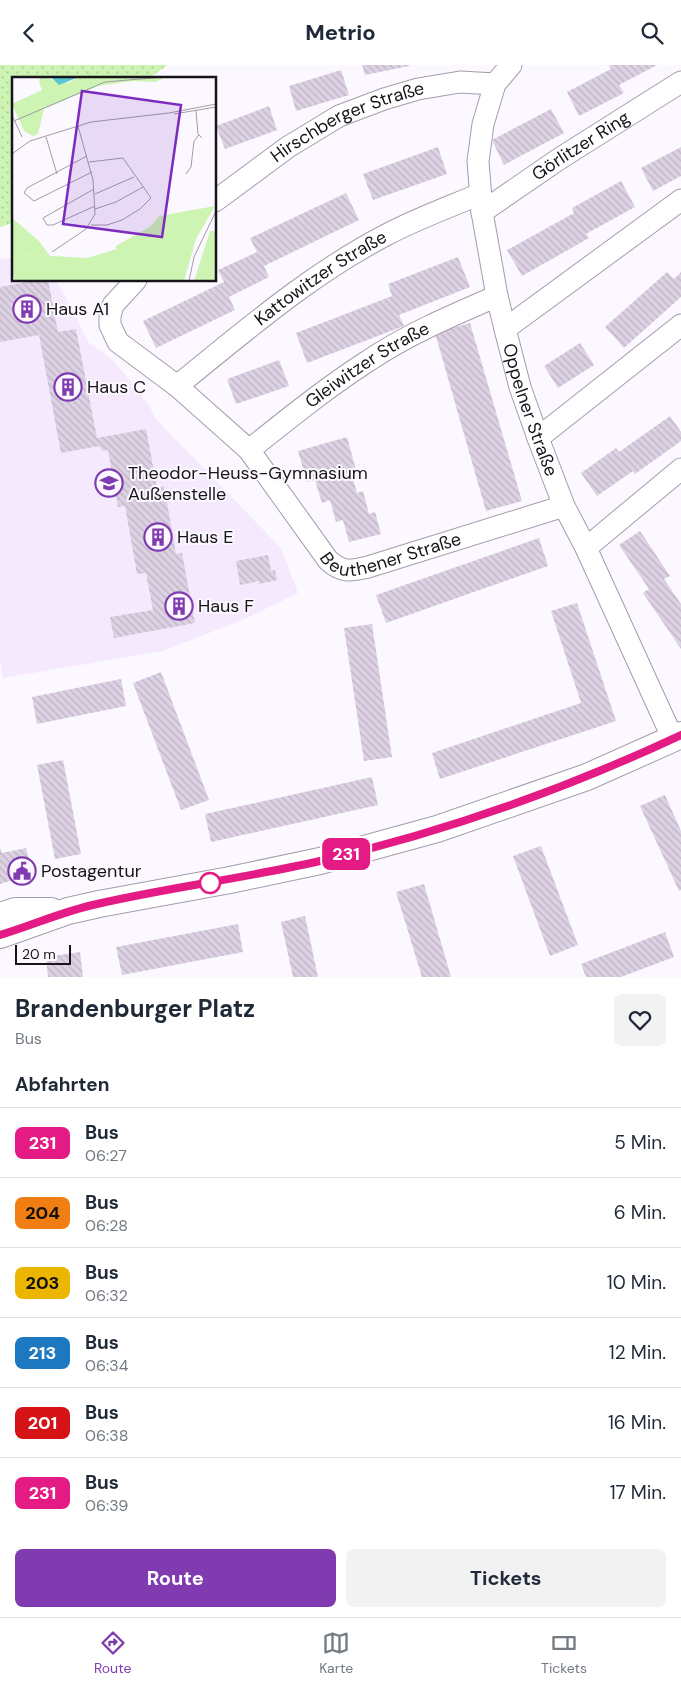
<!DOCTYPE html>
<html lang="de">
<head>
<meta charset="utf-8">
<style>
	:root { --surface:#fff; --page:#f2f2f3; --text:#1f2937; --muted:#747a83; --line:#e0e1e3; --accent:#7f3baf }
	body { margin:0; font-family:"DM Sans",sans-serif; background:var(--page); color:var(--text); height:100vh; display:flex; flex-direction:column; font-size:19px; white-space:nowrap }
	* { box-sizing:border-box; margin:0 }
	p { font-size:16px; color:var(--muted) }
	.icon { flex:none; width:28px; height:28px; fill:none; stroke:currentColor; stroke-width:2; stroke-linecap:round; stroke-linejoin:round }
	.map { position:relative; height:912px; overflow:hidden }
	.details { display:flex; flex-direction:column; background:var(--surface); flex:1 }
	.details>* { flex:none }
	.badge { padding:0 10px; border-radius:8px; font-size:18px; line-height:32px }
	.scale { position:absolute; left:15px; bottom:12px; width:56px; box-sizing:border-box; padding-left:5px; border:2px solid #17141a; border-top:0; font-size:14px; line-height:18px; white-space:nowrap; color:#17141a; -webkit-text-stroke:4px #fcf8ff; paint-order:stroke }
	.map>.badge { position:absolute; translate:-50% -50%; box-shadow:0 0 0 2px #fff }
	h2 { padding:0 15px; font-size:19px; line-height:45px }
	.round { display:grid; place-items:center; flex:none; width:52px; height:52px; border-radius:8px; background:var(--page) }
	.overview { display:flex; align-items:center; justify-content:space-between; height:85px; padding:0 15px }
	h1 { font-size:24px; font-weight:700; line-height:38px }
	.action { display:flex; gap:10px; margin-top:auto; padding:10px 15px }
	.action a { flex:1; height:58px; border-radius:8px; background:var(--accent); color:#fff; font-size:20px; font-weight:700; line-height:58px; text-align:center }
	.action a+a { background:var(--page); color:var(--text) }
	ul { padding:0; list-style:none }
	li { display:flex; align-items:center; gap:15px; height:70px; padding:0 15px; border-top:1px solid var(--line) }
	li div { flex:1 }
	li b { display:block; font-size:19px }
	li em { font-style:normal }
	li .badge { min-width:55px; font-weight:700; text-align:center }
	header { display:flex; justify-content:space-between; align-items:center; height:65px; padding:0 15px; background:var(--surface); font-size:22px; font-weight:700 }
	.dock { display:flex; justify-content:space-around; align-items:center; height:70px; border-top:1px solid var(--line); background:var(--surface); font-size:14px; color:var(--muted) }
	.dock a { display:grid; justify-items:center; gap:2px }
	.dock .active { color:var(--accent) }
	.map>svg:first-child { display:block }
</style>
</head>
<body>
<header><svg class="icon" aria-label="back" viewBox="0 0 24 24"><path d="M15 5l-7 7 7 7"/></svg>Metrio<svg class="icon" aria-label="search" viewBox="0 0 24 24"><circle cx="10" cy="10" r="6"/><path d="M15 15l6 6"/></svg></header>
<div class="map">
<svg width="681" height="912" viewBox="0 0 681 912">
	<defs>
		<pattern id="grass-dots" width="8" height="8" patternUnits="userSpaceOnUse" patternTransform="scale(1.25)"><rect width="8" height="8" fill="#cdf4b2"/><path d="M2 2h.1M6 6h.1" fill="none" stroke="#afd098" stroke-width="1.8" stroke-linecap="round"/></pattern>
		<pattern id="building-back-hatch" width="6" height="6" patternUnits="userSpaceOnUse" patternTransform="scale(1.25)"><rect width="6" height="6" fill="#ddd2e3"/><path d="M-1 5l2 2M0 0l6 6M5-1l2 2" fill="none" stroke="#bdb3c2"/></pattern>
	</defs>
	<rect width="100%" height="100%" fill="#fcf8ff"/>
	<path fill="#f5e9fd" d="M14 192V215H56L72 243 88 277 114 296 148 339 156 354 281 483 298 528 245 554 163 586 3 613 0 595V194Z"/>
	<path fill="url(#grass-dots)" d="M0 0H168L148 14H14V158L0 162Z"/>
	<path fill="url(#building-back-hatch)" d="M362 0H409V1L365 10Z
		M609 0H657L619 20 624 28 579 51 567 27 611 4Z
		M341 5 349 30 296 46 289 21Z
		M269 41 277 65 225 84 216 61Z
		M551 44 564 68 504 100 492 75Z
		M438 82 447 109 373 135 363 109Z
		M681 82V111L653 126 641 103Z
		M621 116 635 142 586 169 589 173 522 211 507 185 574 148 572 143Z
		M346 128 359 155 264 201 269 212 229 232 235 245 156 283 143 256 224 217 218 205 257 187 250 173Z
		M458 192 470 222 399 250 404 261 307 298 296 268 392 231 388 219Z
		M667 207 674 214 681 207V232L624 283 605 262Z
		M37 215H48L58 267 76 264 97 373 146 364 157 423 164 421 176 489 182 488 195 558 114 573 110 552 153 545 146 508 137 509 125 441 118 442 108 385 103 386 99 381 61 388 39 270 0 277V222Z
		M470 258 522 436 486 446 435 268Z
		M580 278 594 300 558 323 544 301Z
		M279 295 289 321 236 339 227 314Z
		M670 351 681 367V376L635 409 633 406 597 431 581 408 616 383 619 387Z
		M347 372 356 405 351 407 357 428 363 426 369 449 375 447 381 469 349 477 343 455 336 457 330 435 322 438 315 415 307 417 298 386Z
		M640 466 670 511 664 514 681 539V584L643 528 649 524 619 480Z
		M539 473 548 501 386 558 376 530Z
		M268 490 271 506 275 505 277 515 259 519V516L240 520 236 496Z
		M577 538 616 656 440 714 432 688 581 638 551 546Z
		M372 559 392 692 364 696 344 563Z
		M161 607 209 735 181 745 133 618Z
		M121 614 126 641 37 659 32 632Z
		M63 695 81 789 55 794 37 700Z
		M372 712 378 740 211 777 205 749Z
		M665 730 681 766V825L679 826 640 741Z
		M541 781 578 880 550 891 513 791Z
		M0 783 2 788 26 783 33 809 0 819Z
		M424 819 451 912H422L396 827Z
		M305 851 318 912H293L281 857Z
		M238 859 243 887 122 910 116 882Z
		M665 867 674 892 621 912H586L581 899Z
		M80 887 83 912H48L46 892Z"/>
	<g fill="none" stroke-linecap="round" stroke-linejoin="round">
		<g stroke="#a69bac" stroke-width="23">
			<g id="minor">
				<path id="s1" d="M511 0 495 19 483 59 478 96 482 147 497 231 505 264 520 322 538 373 564 441 586 483 673 674"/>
				<path id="s2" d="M215 136 288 82 339 51 384 34 418 24 460 17 495 19"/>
				<path id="s3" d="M482 147 559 94 681 17"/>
				<path id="s4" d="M136 215 113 240 110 251V260L118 277 177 321 249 385 328 495C342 508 350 506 368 502L564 441"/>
				<path d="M505 264 681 135"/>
				<path id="s5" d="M177 321C244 267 309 210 386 170 416 154 449 142 480 129"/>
				<path d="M538 373 681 260"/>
				<path id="s6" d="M249 385C288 354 326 323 368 296 408 269 453 250 497 231"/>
				<path d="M586 483 681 404"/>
			</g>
		</g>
		<g stroke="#a69bac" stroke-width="28">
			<path id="tertiary" d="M0 851 15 846H51
				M0 870 68 846 99 839 230 815 320 796 437 764 587 712 681 670"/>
		</g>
		<use href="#minor" stroke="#fff" stroke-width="21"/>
		<use href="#tertiary" stroke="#fff" stroke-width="26"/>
	</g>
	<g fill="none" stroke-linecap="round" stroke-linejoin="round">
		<g stroke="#fff" stroke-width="11">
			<path id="line" d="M0 870C33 860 64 846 97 839 171 822 246 813 320 796 444 767 566 724 681 670"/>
		</g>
		<use href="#line" stroke="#e51b85" stroke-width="8"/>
	</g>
	<defs>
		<g id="building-ring" transform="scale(1.4375)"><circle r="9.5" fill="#fcf8ff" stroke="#7f3baf" stroke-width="1.5"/><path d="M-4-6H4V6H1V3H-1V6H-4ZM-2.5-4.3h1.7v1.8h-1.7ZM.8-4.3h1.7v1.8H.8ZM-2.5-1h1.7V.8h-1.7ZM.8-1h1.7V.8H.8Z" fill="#7f3baf"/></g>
		<g id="school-ring" transform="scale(1.4375)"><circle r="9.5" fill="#fcf8ff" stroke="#7f3baf" stroke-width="1.5"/><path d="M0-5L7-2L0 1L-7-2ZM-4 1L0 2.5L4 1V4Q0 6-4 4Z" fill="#7f3baf"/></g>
		<g id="civic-ring" transform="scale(1.4375)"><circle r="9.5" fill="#fcf8ff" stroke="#7f3baf" stroke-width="1.5"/><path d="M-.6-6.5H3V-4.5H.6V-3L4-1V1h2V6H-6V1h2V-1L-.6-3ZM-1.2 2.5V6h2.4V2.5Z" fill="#7f3baf"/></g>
	</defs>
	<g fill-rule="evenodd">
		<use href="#building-ring" x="27" y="244"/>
		<use href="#building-ring" x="68" y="322"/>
		<use href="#school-ring" x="109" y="418"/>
		<use href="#building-ring" x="158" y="472"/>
		<use href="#building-ring" x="179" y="541"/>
		<use href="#civic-ring" x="22" y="806"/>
	</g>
	<circle fill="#fff" stroke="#e51b85" stroke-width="2.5" cx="210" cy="818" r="10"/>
	<g text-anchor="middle" stroke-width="4" stroke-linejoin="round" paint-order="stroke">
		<g font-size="18" fill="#17141a" stroke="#fcf8ff">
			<text dy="6" stroke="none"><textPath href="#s2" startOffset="156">Hirschberger Straße</textPath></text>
			<text dy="6" stroke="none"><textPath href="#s3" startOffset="119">Görlitzer Ring</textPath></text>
			<text dy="6" stroke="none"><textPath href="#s5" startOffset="180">Kattowitzer Straße</textPath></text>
			<text dy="6" stroke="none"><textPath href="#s6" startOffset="146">Gleiwitzer Straße</textPath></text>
			<text dy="6" stroke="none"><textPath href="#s1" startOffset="359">Oppelner Straße</textPath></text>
			<text dy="6" stroke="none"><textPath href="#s4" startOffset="445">Beuthener Straße</textPath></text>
		</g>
		<g font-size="18" fill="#17141a" stroke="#fcf8ff" text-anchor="start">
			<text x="46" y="250">Haus A1</text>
			<text x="87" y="328">Haus C</text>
			<text x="128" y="414">Theodor-Heuss-Gymnasium<tspan x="128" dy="21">Außenstelle</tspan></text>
			<text x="177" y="478">Haus E</text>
			<text x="198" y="547">Haus F</text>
			<text x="41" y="812">Postagentur</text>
		</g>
	</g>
	<g transform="translate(12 12)">
		<rect width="204" height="204" fill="#fcf8ff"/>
		<path d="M203 129 184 162 104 172V169L139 149 147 139ZM0 141 27 164 38 179 7 177 0 183Z" fill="#cdf4b2"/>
		<path d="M198 154H204V204H182ZM184 162 172 204H3L0 192V183L7 177 75 181 108 171Z" fill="#cdf4b2"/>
		<path d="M29 0 56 6 67 0H155L143 5 121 4 86 9 32 32 26 57 21 59 12 54 0 27 30 13 27 5Z" fill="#cdf4b2"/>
		<path d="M39 0H67L47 8Z" fill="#58c8d5"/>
		<path fill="none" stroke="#a09da3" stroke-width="1" d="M184 34 186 57 190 61M162 37 204 30M0 38 10 60M2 44 93 5 151 0M34 60 45 97M0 77 18 64 79 45 157 36 204 27M75 79 15 111 12 116 22 124 80 95M77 85 111 81 139 121 128 132 110 143 95 148H79M174 97 179 90 182 64 187 58M82 112 31 141 35 148H41L83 129M83 117 122 100M83 132 104 125 131 110M40 175 74 152 83 137 81 103 66 49M177 204 182 180 204 134"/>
		<path fill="#7b2cbf" fill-opacity="0.15" stroke="#7b2cbf" stroke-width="2.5" d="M70 14 169 28 150 160 51 147Z"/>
		<rect width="204" height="204" fill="none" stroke="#17141a" stroke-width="2.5"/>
	</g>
</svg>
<div class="scale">20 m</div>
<b class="badge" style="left:346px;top:789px;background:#e51b85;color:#fff">231</b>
</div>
<section class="details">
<div class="overview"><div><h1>Brandenburger Platz</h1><p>Bus</p></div><a class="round"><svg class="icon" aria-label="heart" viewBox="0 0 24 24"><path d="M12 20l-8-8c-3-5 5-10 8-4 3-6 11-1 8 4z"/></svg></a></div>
<h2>Abfahrten</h2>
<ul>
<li><span class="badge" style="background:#e51b85;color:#fff">231</span><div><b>Bus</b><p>06:27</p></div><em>5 Min.</em></li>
<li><span class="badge" style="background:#f07e12;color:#111">204</span><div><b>Bus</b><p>06:28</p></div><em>6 Min.</em></li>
<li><span class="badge" style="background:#ebb500;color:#111">203</span><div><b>Bus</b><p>06:32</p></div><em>10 Min.</em></li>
<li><span class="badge" style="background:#1c78c0;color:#fff">213</span><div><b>Bus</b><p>06:34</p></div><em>12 Min.</em></li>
<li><span class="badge" style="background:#d51317;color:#fff">201</span><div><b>Bus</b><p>06:38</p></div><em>16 Min.</em></li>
<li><span class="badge" style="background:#e51b85;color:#fff">231</span><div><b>Bus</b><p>06:39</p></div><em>17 Min.</em></li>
</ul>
<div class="action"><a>Route</a><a>Tickets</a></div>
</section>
<nav class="dock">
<a class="active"><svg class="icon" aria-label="directions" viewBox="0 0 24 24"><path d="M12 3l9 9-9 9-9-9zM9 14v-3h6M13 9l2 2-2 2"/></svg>Route</a>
<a><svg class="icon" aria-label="map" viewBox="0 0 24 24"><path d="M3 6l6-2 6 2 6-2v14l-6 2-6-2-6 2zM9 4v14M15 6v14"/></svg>Karte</a>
<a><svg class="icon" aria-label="tickets" viewBox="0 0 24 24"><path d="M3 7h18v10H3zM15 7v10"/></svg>Tickets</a>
</nav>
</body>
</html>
